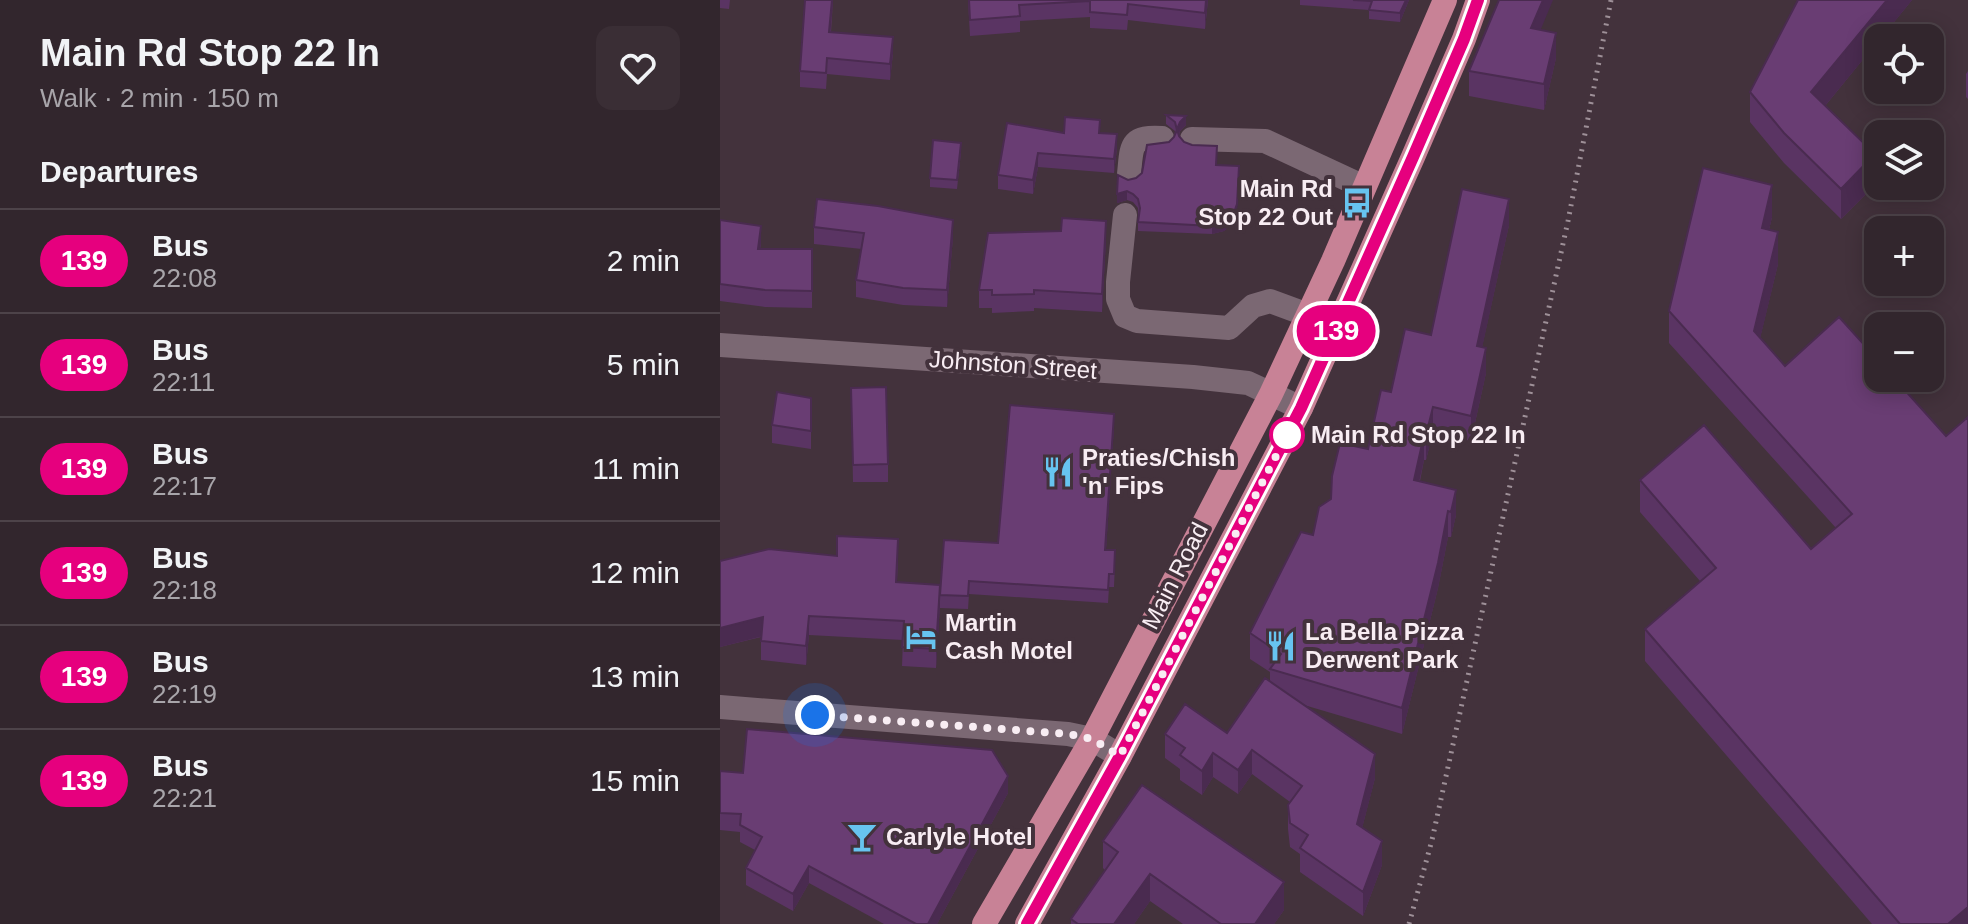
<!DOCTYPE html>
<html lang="en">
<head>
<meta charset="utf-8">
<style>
	:root { --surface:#32262d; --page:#3a2e35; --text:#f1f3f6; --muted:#a8a5aa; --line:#4d4349 }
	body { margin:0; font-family:Helvetica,sans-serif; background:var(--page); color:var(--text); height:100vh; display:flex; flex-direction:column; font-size:30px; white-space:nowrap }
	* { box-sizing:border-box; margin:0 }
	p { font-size:26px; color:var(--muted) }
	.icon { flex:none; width:44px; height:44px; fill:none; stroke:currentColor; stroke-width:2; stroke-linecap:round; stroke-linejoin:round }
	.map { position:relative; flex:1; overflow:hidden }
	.panel { display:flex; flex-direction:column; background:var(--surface); width:720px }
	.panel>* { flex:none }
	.badge { padding:0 16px; border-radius:26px; font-size:28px; line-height:52px }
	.controls { position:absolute; left:1144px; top:24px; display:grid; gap:16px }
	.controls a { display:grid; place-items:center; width:80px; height:80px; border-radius:16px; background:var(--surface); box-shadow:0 4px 20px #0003,0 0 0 2px var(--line); font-size:40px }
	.you { position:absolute; width:40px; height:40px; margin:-20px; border:6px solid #fff; border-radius:50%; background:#1a73e8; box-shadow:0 0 0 12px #1a73e833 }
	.map>.badge { position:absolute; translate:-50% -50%; box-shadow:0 0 0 4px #fff }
	h2 { padding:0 40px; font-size:30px; line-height:72px }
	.round { display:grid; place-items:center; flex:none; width:84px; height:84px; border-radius:16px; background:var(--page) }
	.overview { display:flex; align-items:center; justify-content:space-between; height:136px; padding:0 40px }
	h1 { font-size:38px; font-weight:600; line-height:60px }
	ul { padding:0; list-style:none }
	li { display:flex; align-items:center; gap:24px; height:104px; padding:0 40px; border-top:2px solid var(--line) }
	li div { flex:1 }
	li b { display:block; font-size:30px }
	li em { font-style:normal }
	li .badge { min-width:88px; font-weight:700; text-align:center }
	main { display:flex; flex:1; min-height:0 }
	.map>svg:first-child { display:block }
</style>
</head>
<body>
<main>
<section class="panel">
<div class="overview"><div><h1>Main Rd Stop 22 In</h1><p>Walk · 2 min · 150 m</p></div><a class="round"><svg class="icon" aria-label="heart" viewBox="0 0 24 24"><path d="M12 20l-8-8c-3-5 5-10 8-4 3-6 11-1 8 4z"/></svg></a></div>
<h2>Departures</h2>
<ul>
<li><span class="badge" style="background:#e6007e;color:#fff">139</span><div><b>Bus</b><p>22:08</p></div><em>2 min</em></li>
<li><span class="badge" style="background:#e6007e;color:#fff">139</span><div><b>Bus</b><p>22:11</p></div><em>5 min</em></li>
<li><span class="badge" style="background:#e6007e;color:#fff">139</span><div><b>Bus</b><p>22:17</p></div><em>11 min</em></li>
<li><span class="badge" style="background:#e6007e;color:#fff">139</span><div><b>Bus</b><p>22:18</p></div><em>12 min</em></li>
<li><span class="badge" style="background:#e6007e;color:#fff">139</span><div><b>Bus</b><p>22:19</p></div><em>13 min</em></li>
<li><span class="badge" style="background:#e6007e;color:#fff">139</span><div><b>Bus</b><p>22:21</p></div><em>15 min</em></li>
</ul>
</section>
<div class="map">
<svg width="1248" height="924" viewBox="0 0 1248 924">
	<rect width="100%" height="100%" fill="#43323c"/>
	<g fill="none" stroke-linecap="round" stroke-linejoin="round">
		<path stroke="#9e9098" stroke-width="5" stroke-dasharray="2 6" stroke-linecap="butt" d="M689 924 712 840 848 221 891 0"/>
		<path stroke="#7b6873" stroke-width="24" d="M472 139 545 141 644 187
			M409 174C412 146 409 136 442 138
			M405 215 398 282V299L405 316 417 321 509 328 533 306 550 301 588 315
			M0 345 473 377 528 383 581 408
			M0 707 348 734 372 739 400 756"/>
		<path stroke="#c88296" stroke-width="24" d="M264 924 372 739 551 394 613 261 725 0
			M307 924 400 756 581 408 693 157 744 39 758 0"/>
	</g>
	<path fill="#5a3463" d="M0 0H10L9 9 0 8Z
		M113 0 111 32 173 53 170 80 107 74 106 89 80 87V71Z
		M248 0H488L485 29 408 20 407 30 370 28V17L300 21V32L250 36Z
		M580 0H689L680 22 649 19V10L580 5Z
		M1078 0H1192L1161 38H1158V41L1105 106 1155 185 1121 219 1064 163 1030 122V92Z
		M821 30 836 58 824 110 749 96V71Z
		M1248 71V99L1246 97V74Z
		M446 115 466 125 460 131 459 136 464 142 496 165 517 213 513 224 504 231 492 234 418 231V208L413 202 407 200 397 203 408 180 416 178 422 173 454 137 455 131 446 124Z
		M344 133H380L397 148 394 173 318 167 313 194 278 189V175Z
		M241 152 237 189 210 187V178Z
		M1052 217 1049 230 1058 264 1040 338 1065 366 1119 317 1248 924H1152L925 661V629L980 581 920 512V480L1091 549 1116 528 949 343V311Z
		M0 220 41 243 40 249H92V308L45 307 0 301Z
		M789 225 762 347 766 373 751 441 713 432 706 460H704L700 481 736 515 731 537H728L718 588 682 734 584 705 655 778 642 828 662 865 643 916 580 872V854L570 847 568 829V805L570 802 532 774 518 794 493 777 482 795 460 780V769L445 758V734L507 733 550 681V672L530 659V633L593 535 611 499 648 449 671 392Z
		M94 227 233 237 227 307 183 305 136 297V280L142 249 94 244Z
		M386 238 382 312 314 308V311L272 313V308H259V290Z
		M131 388 168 464V482H133Z
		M91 398V449L52 443V425Z
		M394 426 386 550 395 563 394 587H389L388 603 249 594 248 609 220 608V595L278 543Z
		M117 556 178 558 177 582 220 604 216 668 182 666 183 640 89 635 86 665 41 660V637L0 647V561Z
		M0 771 288 793 217 924H164L89 883 73 911 26 885V868L35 850 20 842V832L0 830Z
		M383 841 564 910 554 924H463L430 901 414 924H351V919L385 870 383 868Z"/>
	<path fill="#4a2b50" d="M112 0H113L109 48V32Z
		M486 0H488L485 29V13Z
		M686 0H689L680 22V13Z
		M823 0H833L811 53V28Z
		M1167 0H1192L1161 38H1158V41L1091 123V92Z
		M836 33V58L824 110V84Z
		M173 37V53L170 80V64Z
		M466 116V125L460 131 457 138V129L460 122Z
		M397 134V148L394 173V159Z
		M318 153V167L313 194V180Z
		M1155 154V185L1121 219V189Z
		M519 166 517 213 513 224 504 231 492 234V226Z
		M1052 185V217L1042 260V228Z
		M407 191V200L397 203V194Z
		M789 199V225L757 371V346Z
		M233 220V237L227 307V290Z
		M386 221V238L382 312V294Z
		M41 226V243L38 266V249Z
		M1058 232V264L1034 364V331Z
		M766 348V373L751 441V416Z
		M713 407V432L706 460V435Z
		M394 414V426L385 563V550Z
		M704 435V460L694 505V480Z
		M736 490V515L731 537V512Z
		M728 511V537L718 588 682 734V708Z
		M220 585V604L216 668V649Z
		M89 616V635L86 665V646Z
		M43 617V636L0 647V628Z
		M532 750V774L518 794V770Z
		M493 753V777L482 795V771Z
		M655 754V778L637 848V824Z
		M288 776V793L217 924H208Z
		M662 841V865L643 916V892Z
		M89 866V883L73 911V894Z
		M430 874V901L414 924H394Z
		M564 882V910L554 924H535Z
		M1248 907V924H1228Z"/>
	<path fill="#693d73" stroke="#4a2b50" stroke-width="2" d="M85 0H112L109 32 173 37 170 64 107 58 106 73 80 71Z
		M249 0H486L485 13 408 4 407 15 370 12V1L299 5 300 16 250 20Z
		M633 0H686L680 13 649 10 652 1Z
		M779 0H823L811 28 836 33 824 84 749 71Z
		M1078 0H1167L1091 92 1155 154 1121 189 1064 133 1030 92Z
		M446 115 466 116 460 122 457 129 459 136 464 142 472 145 497 146 496 165 519 166 517 204 513 215 504 222 492 226 418 222 420 208 418 199 413 194 407 191 397 194 398 175 408 180 416 178 422 173 427 145 449 142 454 137 457 130 455 122Z
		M345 117 380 120 379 133 397 134 394 159 318 153 313 180 278 175 287 123 344 133Z
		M213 140 241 143 237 180 210 178Z
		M983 168 1052 185 1042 228 1058 232 1034 331 1065 366 1119 317 1158 360V378H1174L1226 436 1248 417V907L1228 924H1180L925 629 996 568 920 480 984 425 1091 549 1132 514 949 311Z
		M742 189 789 199 757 346 766 348 751 416 713 407 706 435H704L694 480 736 490 731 512 728 511 718 563 682 708 550 669 561 654 530 633 581 532 593 535 599 507 611 499 612 476 620 443 648 449 661 390 671 392 685 329 711 335Z
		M97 199 158 206 233 220 227 290 183 288 136 280 144 233 94 227Z
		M342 218 386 221 382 294 314 290V294L272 295V290H259L268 233 341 231Z
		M0 220 41 226 38 249H92V291L45 290 0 284Z
		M166 387 168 464 133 465 131 388Z
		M57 392 91 398V431L52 425Z
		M290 405 394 414 385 550H395L394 574H389L388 590 249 581 248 596 220 595 224 540 278 543Z
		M117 536 178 539 176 582 220 585 216 649 182 647 184 621 89 616 86 646 41 641 43 617 0 628V561L49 549 117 556Z
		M545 678 655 754 637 824 662 841 643 892 580 848 588 835 570 823 568 805 582 786 532 750 518 770 493 753 482 771 460 755 465 748 445 734 465 704 507 733Z
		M27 729 272 750 288 776 208 924H196L89 866 73 894 26 868 42 837 20 825 21 814 0 813V771L23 773Z
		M422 785 564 882 535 924H501L430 874 394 924H358L351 919 398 852 383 841Z"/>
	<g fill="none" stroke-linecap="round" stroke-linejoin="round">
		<g stroke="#fff" stroke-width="18">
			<path id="line" d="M307 924 400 756 581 408 693 157 744 39 758 0"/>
		</g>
		<use href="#line" stroke="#e6007e" stroke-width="12"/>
		<path stroke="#f8edf3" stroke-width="8" stroke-dasharray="0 14.4" d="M95 715 348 734 372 739 400 756 567 435"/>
	</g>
	<defs>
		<g id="bus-bare" transform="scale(2.4)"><path d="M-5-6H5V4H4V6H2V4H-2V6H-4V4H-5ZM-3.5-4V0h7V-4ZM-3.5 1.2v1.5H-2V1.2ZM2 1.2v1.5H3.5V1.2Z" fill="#67c4f0" stroke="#43323c" stroke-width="2.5" paint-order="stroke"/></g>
		<g id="restaurant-bare" transform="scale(2.4)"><path d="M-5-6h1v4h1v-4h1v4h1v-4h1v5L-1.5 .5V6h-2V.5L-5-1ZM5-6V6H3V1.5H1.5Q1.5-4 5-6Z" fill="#67c4f0" stroke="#43323c" stroke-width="2.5" paint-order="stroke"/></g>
		<g id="hotel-bare" transform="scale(2.4)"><path d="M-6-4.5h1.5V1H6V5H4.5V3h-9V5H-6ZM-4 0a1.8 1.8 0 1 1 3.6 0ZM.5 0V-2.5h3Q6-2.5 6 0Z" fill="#67c4f0" stroke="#43323c" stroke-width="2.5" paint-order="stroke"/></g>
		<g id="bar-bare" transform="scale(2.4)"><path d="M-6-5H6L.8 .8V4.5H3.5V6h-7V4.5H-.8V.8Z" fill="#67c4f0" stroke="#43323c" stroke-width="2.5" paint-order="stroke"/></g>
	</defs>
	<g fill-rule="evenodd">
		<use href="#bus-bare" x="637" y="203"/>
		<use href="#restaurant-bare" x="338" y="472"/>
		<use href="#hotel-bare" x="201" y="637"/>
		<use href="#restaurant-bare" x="561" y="646"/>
		<use href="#bar-bare" x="142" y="837"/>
	</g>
	<circle fill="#fff" stroke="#e6007e" stroke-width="4" cx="567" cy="435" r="16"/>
	<g text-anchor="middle" stroke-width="8" stroke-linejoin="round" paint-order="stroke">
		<g font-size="24" font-weight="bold" fill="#f8edf3" stroke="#43323c" text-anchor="start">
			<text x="613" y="197" text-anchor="end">Main Rd<tspan x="613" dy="28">Stop 22 Out</tspan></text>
			<text x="362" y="466">Praties/Chish<tspan x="362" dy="28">'n' Fips</tspan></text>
			<text x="225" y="631">Martin<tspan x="225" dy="28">Cash Motel</tspan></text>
			<text x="585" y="640">La Bella Pizza<tspan x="585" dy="28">Derwent Park</tspan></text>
			<text x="166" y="845">Carlyle Hotel</text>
		</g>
		<g font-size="24" fill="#f8edf3" stroke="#43323c">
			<text transform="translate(293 365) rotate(4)" y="8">Johnston Street</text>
			<text transform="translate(455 576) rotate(-63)" y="8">Main Road</text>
		</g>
		<g font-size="24" font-weight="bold" fill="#f8edf3" stroke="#43323c" text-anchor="start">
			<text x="591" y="443">Main Rd Stop 22 In</text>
		</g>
	</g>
</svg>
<div class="controls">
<a><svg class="icon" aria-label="locate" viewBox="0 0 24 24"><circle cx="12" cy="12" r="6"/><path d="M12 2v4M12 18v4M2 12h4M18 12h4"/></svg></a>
<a><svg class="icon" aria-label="layers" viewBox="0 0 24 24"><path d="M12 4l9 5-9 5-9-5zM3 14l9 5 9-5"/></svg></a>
<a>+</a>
<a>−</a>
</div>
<div class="you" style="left:95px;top:715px"></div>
<b class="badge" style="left:616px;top:331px;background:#e6007e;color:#fff">139</b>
</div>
</main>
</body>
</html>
